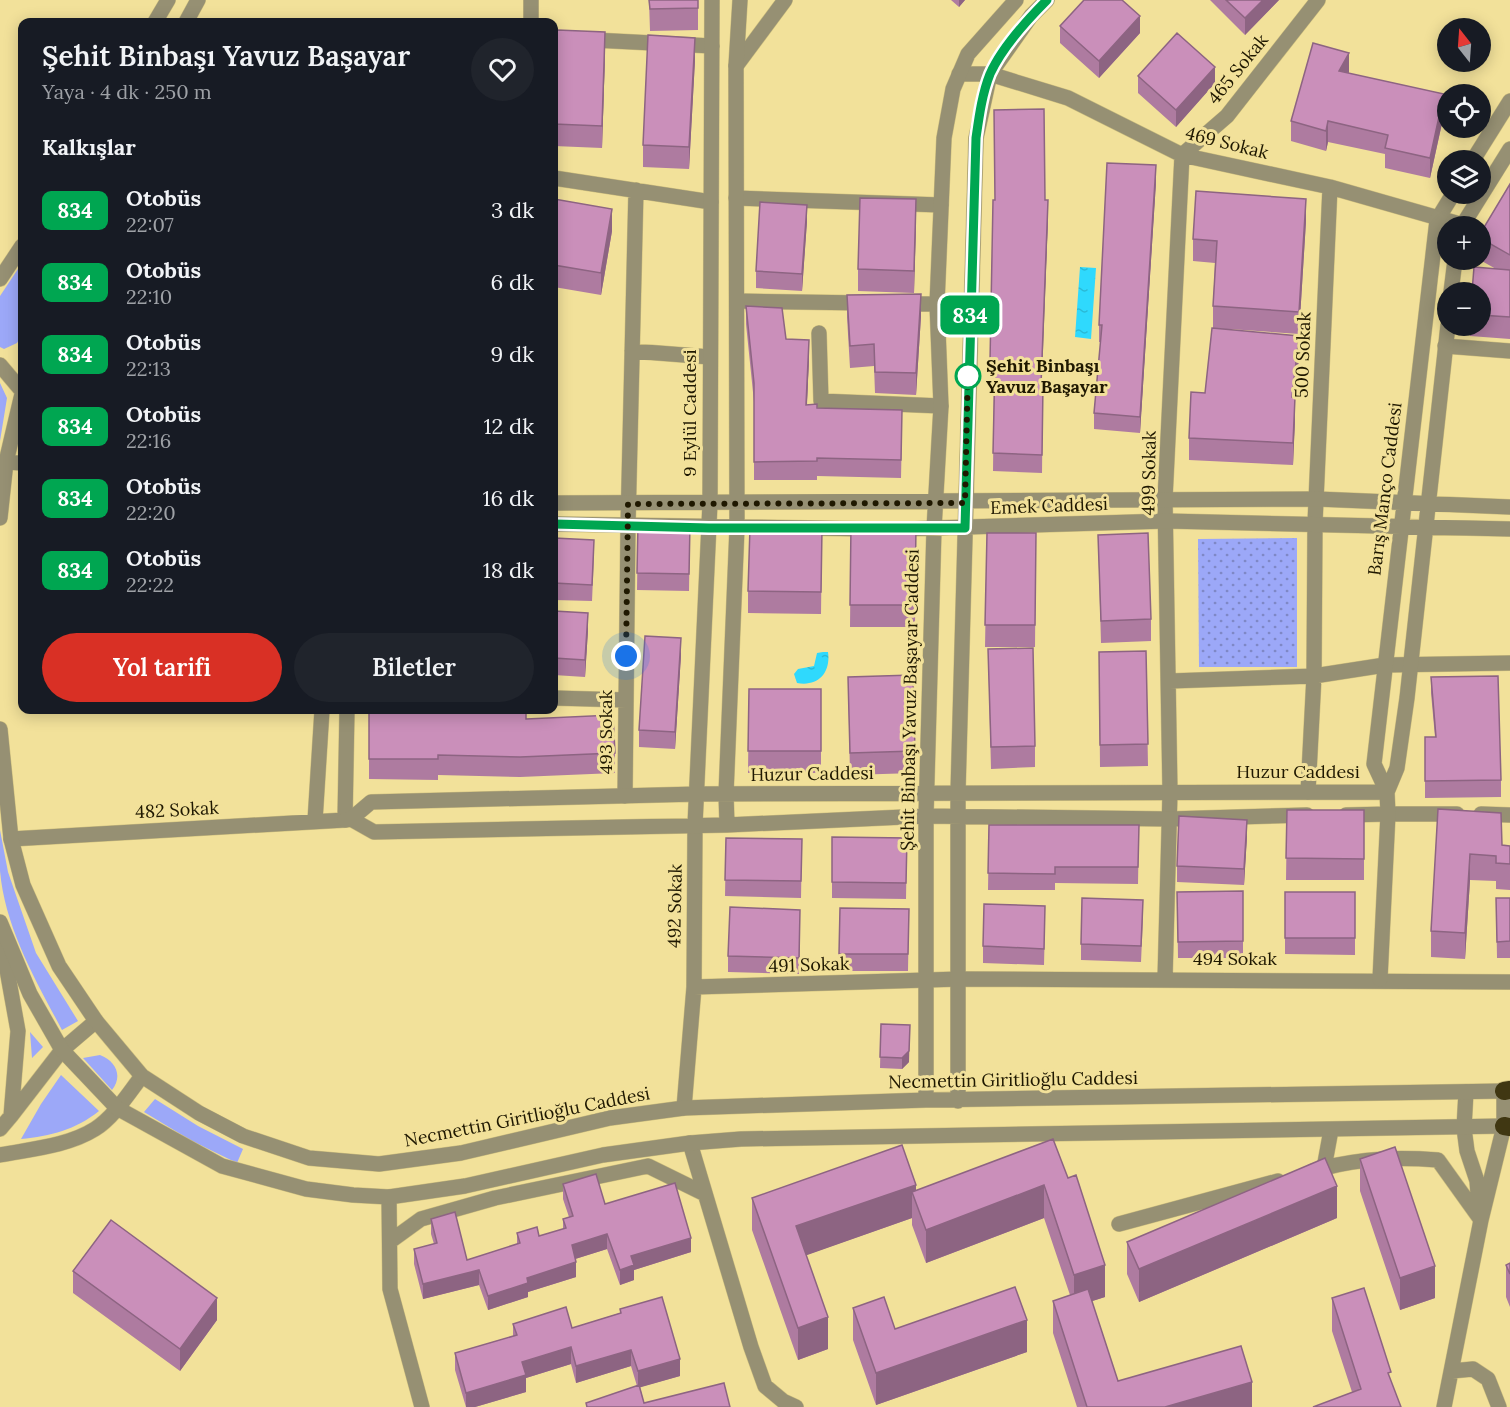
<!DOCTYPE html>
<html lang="tr">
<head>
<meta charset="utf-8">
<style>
	:root { --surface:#171b24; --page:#20242c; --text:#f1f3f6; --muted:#9ea1a6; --accent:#d93025 }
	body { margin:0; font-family:Lora,serif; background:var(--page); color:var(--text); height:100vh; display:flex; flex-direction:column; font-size:22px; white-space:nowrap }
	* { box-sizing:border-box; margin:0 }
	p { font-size:20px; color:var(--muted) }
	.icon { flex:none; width:33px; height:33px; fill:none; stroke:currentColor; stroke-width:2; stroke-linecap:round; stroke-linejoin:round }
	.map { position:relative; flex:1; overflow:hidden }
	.drawer { position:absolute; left:18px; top:18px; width:540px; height:696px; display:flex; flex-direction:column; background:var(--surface); border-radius:12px; box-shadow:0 3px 15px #0003 }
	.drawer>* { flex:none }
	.badge { padding:0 12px; border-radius:9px; font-size:21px; line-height:39px }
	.needle { width:39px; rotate:343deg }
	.fabs { position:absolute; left:1437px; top:18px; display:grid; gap:12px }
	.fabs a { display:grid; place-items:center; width:54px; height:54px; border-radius:50%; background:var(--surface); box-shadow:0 3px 15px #0003; font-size:30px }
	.you { position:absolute; width:30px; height:30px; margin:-15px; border:4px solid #fff; border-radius:50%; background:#1a73e8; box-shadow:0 0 0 9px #1a73e833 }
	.map>.badge { position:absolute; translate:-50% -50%; box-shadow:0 0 0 3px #fff }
	h2 { padding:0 24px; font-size:22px; line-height:54px }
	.round { display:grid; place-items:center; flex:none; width:63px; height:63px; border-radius:32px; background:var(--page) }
	.overview { display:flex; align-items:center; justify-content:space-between; height:102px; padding:0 24px }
	h1 { font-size:28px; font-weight:600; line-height:45px }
	.cta { display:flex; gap:12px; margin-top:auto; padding:12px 24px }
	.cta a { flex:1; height:69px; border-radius:36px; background:var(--accent); color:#fff; font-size:24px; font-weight:600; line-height:69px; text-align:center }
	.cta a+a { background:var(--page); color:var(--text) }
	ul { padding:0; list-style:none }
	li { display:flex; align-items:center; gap:18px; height:72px; padding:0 24px }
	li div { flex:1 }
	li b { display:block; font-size:22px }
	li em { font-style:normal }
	li .badge { min-width:66px; font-weight:700; text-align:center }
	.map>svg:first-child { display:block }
</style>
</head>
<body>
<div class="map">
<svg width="1510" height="1407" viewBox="0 0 1510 1407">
	<defs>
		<pattern id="park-dots" width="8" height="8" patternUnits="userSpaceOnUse" patternTransform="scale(1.5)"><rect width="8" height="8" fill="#9ca8f8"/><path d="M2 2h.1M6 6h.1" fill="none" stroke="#7f88c6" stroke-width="1.8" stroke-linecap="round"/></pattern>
		<pattern id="water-ripples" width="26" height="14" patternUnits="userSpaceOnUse" patternTransform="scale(1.5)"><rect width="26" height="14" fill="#2fd9fd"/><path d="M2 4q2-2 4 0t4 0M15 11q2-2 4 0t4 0" fill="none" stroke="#29bad7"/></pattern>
	</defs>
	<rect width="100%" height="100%" fill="#f2e19a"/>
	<path fill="#9ca8f8" d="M22 263V334L17 343 4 349 0 347V296Z
		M0 383 7 398 0 441Z
		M0 830 8 872 36 953 78 1021 62 1030C36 981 5 928 0 871 0 858 0 843 0 830Z
		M30 1032 43 1047 32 1058Z
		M100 1055C116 1061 123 1076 112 1090L83 1058Z
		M61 1075 99 1111C75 1130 51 1136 21 1139L41 1104Z
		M155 1099 198 1126 243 1149 237 1163 192 1141 144 1112Z"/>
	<path fill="url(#park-dots)" d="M1297 538V667H1199L1198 539Z"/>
	<path fill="url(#water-ripples)" d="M1080 267 1096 268 1091 339 1075 337Z
		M823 652H828C831 673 818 687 797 683L794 674 798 669 814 666 817 653Z"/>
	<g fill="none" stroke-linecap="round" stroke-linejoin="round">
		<g stroke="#ccbd7e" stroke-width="16">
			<path id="minor" d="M531 22V0
				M554 38 712 46
				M736 66 785 0
				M959 74H990L1068 98 1182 155 1330 187 1463 225
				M554 178 711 202
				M736 198 941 205
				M737 301 866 303
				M902 304H937
				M819 333 821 401 941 406
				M1445 346 1510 351
				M632 351 710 357
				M1170 681 1314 676 1385 665 1510 663
				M554 698 626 700
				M1308 792 1314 676 1315 523 1330 187
				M625 796 628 525 636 190
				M1388 814H1457
				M1481 814 1510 815
				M315 821 322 710
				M11 839 345 820 347 710
				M0 931 18 1031 11 1116 0 1129
				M1165 979 1170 792 1165 499 1182 155 1227 116 1318 0
				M694 987 960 979 1510 982
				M1466 1092 1464 1128 1467 1151 1477 1181 1479 1208
				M684 1108 694 987 695 825
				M11 1116 62 1050 96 1021
				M690 1143 751 1347 765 1386 783 1401 796 1407
				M0 1155C31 1149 68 1146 95 1129 114 1117 128 1094 142 1076
				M1324 1168C1363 1158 1398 1157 1438 1160L1481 1220
				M1313 1171 1324 1168 1331 1130
				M389 1197 390 1289 422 1407
				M1119 1224 1278 1181
				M392 1240 421 1219 495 1198 648 1166 705 1194
				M1452 1371 1473 1369 1488 1379 1499 1407
				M1444 1407 1481 1220 1504 1126V1091"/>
		</g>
		<g stroke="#ccbd7e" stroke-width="16">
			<path id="tertiary" d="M155 22 168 0
				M186 22 198 0
				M1473 160 1510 101
				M1462 226 1510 149
				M0 279 22 246
				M1451 292 1455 260
				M0 365 22 391
				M6 462 22 463
				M554 503 1317 499 1510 507
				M0 518 6 462 22 394
				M554 524 871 529
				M898 529 1167 521 1510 529
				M0 729 11 839 23 885 59 966 96 1021 142 1076 199 1113 243 1136 309 1158 379 1164 461 1153 610 1118 684 1108 926 1100 1504 1091
				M1387 792 1397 768 1407 698 1448 325
				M1346 815 1388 814
				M351 819 371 802 698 794 1387 792
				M345 820 351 819 374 832 727 825 926 816 1169 819 1307 815
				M695 825 710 503 712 0
				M727 825 726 794 737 528 736 66 740 0
				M0 922 30 994 62 1050 117 1108 222 1166 306 1189 353 1195 389 1197 465 1186 603 1155 690 1143 741 1139 1504 1126
				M1380 979 1388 814 1387 792 1374 764 1437 220 1453 194
				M926 1100V816L934 529 941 406 937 304 944 138 953 89 968 54 1016 0
				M958 1101V792L976 138 990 74 1031 16 1047 0"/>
		</g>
		<g stroke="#ccbd7e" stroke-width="20">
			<path id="motorway" d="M1504 1091 1510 1090
				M1504 1126 1510 1127"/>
		</g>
		<use href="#minor" stroke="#969073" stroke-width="15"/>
		<use href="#tertiary" stroke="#969073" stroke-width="15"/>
		<use href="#motorway" stroke="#403712" stroke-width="18"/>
	</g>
	<path fill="#ae7ba0" d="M649 0H698V30L650 31Z
		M951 0H965L959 7Z
		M1210 0H1279L1245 35Z
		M1060 26 1140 33 1099 78 1060 43Z
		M605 54 602 148 554 146V124Z
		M695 60 689 169 643 167V145Z
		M1138 76 1215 83 1176 127 1138 93Z
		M1444 114 1430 178 1385 168V154L1328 142 1326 151 1291 141V121Z
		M1156 182 1140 433 1094 429V413L1101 342H1099V325Z
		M1510 184V339L1470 336V326H1480V292L1496 269 1480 260V234Z
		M554 199 612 231 601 295 554 287Z
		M1045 200 1048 218 1041 385H1043L1042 473 993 471 994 380H990V362Z
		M807 221 802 291 756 288V271Z
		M916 221 914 293 858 291V269Z
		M1306 221 1299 334 1229 329 1299 358 1295 397V419L1293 465 1189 460V438L1205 393 1213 328V306L1215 263 1193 261V239Z
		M847 295 921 316 916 395 875 393 874 366 850 368 847 317Z
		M746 306 809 358 807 405 817 408 902 429 901 478 817 476V480H754V402L746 324Z
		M638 523 690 524 689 591 637 590Z
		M851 525H916L915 627H850Z
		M822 529 821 614 748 613V591Z
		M987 533H1036L1035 647H985Z
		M1098 535 1151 619V641L1101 643Z
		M554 538 594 556 592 601 554 600Z
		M554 611 588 630 585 677 554 675Z
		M988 649 1035 746V767L991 769Z
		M1146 651 1148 766 1100 767 1099 652Z
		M681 655 675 749 639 747V730Z
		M848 677 915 751V773L850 775Z
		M1431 677 1501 780V797L1425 798V737H1435L1431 693Z
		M749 689H821V773H748Z
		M369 710 527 719 615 753V773L520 777 438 775V780L369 779Z
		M1438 809 1502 845 1510 846V890L1496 889V881L1470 880 1465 959 1431 957V931Z
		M1287 810H1364V880H1286Z
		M989 825H1139L1138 884 1055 883V890H988Z
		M1247 836 1244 885 1177 882V866Z
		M832 837 907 838 906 899 832 898Z
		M726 838 802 839 801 898 725 896Z
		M1243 891V958H1178L1177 892Z
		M1285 892H1355V955L1285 954Z
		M1496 898H1510V958H1497Z
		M840 908 909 909 908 971H839Z
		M1143 917 1141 962 1081 960V944Z
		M1045 923 1044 965 983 963V946Z
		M800 926 799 974 728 972V956Z
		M881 1024 909 1062 902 1069 880 1068Z
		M1053 1139 1105 1297 1092 1301 1118 1381 1252 1407H1077L1053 1333V1301L1070 1295 1044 1218 926 1263 912 1225V1218L806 1255 828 1349 798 1360 752 1230V1198L916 1191Z
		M1360 1159 1435 1298 1400 1310 1360 1191Z
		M563 1184 605 1204 691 1252 634 1270V1280L620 1285 607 1249 575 1259 576 1277 528 1292V1297L488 1310 479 1285 423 1299 414 1264V1249L434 1244 431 1234V1219L467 1260 517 1244V1233L539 1236 563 1229V1219L569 1217 563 1199Z
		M1337 1218 1139 1302 1127 1274V1242Z
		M1510 1263V1307L1506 1297V1265Z
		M73 1271 217 1320 180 1371 73 1293Z
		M1332 1298 1391 1382 1352 1392 1332 1331Z
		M853 1308 895 1329 1027 1352 876 1405 853 1340Z
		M620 1309 680 1376 640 1387 644 1403 730 1407H586V1403L637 1386 631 1366 576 1383 571 1364 526 1378V1392L475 1407H466L455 1370V1353L513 1336V1324L572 1328 620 1313Z"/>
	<path fill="#8d6482" d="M959 0H965L959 7Z
		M1263 0H1279L1245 35V18Z
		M1140 16V33L1099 78V61Z
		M605 32V54L602 148V126Z
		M695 38V60L689 169V147Z
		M1349 53V73L1339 71Z
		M1215 67V83L1176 127V110Z
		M1444 94V114L1430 178V158Z
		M1328 121V142L1326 151V131Z
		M1156 165V182L1140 433V417Z
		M916 199V221L914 293V271Z
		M1306 199V221L1299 334V312Z
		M1048 200V218L1041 403V385Z
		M807 205V221L802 291V274Z
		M612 209V231L601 295V273Z
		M921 294V316L916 395V373Z
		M1299 336V358L1292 419V397Z
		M809 340V358L806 423V405Z
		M1295 397V419L1293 465V443Z
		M588 613V630L585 677V660Z
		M681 638V655L675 749V732Z
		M1247 820V836L1244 885V869Z
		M1470 854V880L1465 959V933Z
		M800 910V926L799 974V958Z
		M910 1025 909 1062 902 1069V1058Z
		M916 1185V1203L912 1192V1218L796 1259V1226Z
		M1044 1185V1218L926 1263V1230Z
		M1337 1186V1218L1139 1302V1269Z
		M607 1234V1249L572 1260V1245Z
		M691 1238V1252L634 1270V1280L620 1285V1270L631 1256Z
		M576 1262V1277L528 1292V1297L488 1310V1296L527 1278Z
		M1105 1265V1297L1074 1307V1275Z
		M1435 1266V1298L1400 1310V1278Z
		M479 1270V1285L423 1299V1284Z
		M217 1298V1320L180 1371V1349Z
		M828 1317V1349L798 1360V1328Z
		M1027 1320V1352L876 1405V1373Z
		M571 1347V1364L526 1378V1392L475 1407H466V1393L522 1362Z
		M631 1350V1366L576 1383V1366Z
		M680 1359V1376L638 1388V1371Z
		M1252 1382V1407H1165Z"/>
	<path fill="#ca8fba" stroke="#8d6482" stroke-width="1.5" d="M649 0H698V8L650 9Z
		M1084 0H1122L1140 16 1099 61 1060 26Z
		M1226 0H1263L1245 18Z
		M557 30 605 32 602 126 554 124Z
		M1177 33 1215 67 1176 110 1138 76Z
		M648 35 695 38 689 147 643 145Z
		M1313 43 1349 53 1339 71 1444 94 1430 158 1385 148 1388 135 1328 121 1326 131 1291 121Z
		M1044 109 1045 200H1048L1041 385H1043L1042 455 993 453 995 362H990L993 200H995L994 110Z
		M1107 163 1156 165 1140 417 1094 413 1102 325H1099Z
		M1510 184V255L1480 238V234Z
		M1196 191 1306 199 1299 312 1213 306 1217 241 1193 239Z
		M860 198 916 199 914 271 858 269Z
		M554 199 612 209 601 273 554 265Z
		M760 202 807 205 802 274 756 271Z
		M1474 267 1510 270V317L1480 315V292H1472Z
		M921 294 916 373 875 372 874 344 850 346 847 295Z
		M746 306 782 308 786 339 809 340 806 405 817 404V408L902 410 901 460 817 458V461L754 462V383Z
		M1212 328 1299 336 1292 397H1295L1293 443 1189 438 1191 392 1205 393Z
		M638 523 690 524 689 574 637 573Z
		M851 525H916L915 605H850Z
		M750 527 822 529 821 592 748 591Z
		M987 533H1036L1035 625H985Z
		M1148 533 1151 619 1101 621 1098 535Z
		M554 538 594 540 592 585 554 583Z
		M554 611 588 613 585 660 554 658Z
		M645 636 681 638 675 732 639 730Z
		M1033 648 1035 746 991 747 988 649Z
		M1146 651 1148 744 1100 745 1099 652Z
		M913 675 915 751 850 753 848 677Z
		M1498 676 1501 780 1425 781V737H1436L1431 677Z
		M749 689H821V751H748Z
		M369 710H526V719L613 715 615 753 520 757 438 755V759H369Z
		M1438 809 1501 813 1502 845 1510 846V864L1496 863V856L1470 854 1465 933 1431 931Z
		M1287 810H1364V859L1286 858Z
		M1179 816 1247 820 1244 869 1177 866Z
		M989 825H1139L1138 867H1055V874L988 873Z
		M832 837 907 838 906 883 832 882Z
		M726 838 802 839 801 881 725 880Z
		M1243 891V941L1178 942 1177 892Z
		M1285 892H1355V938H1285Z
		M1082 898 1143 900 1141 946 1081 944Z
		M1496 898H1510V941L1497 942Z
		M984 904 1045 906 1044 949 983 946Z
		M730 907 800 910 799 958 728 956Z
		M840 908 909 909 908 954H839Z
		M881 1024 910 1025 909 1051 902 1058 880 1057Z
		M1053 1139 1068 1178 1076 1175 1105 1265 1074 1275 1044 1185 926 1230 912 1192Z
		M902 1145 916 1185 796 1226 828 1317 798 1328 752 1198Z
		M1395 1147 1435 1266 1400 1278 1360 1159Z
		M1325 1158 1337 1186 1139 1269 1127 1242Z
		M596 1174 605 1204 675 1183 691 1238 631 1256 634 1265 620 1270 607 1234 572 1245 576 1262 527 1278 528 1283 488 1296 479 1270 423 1284 414 1249 437 1243 431 1219 455 1212 467 1260 520 1243 517 1233 537 1227 539 1236 566 1228 563 1219 573 1216 563 1184Z
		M111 1220 217 1298 180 1349 73 1271Z
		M1510 1263V1274L1506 1265Z
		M1015 1287 1027 1320 876 1373 853 1308 884 1297 895 1329Z
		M1364 1288 1391 1372 1388 1373 1401 1407H1313L1361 1389 1332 1298Z
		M1088 1289 1118 1381 1241 1346 1252 1382 1165 1407H1087L1053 1301Z
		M662 1297 680 1359 638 1371 631 1350 576 1366 571 1347 522 1362 526 1375 466 1393 455 1353 517 1335 513 1324 566 1307 572 1328 621 1313 620 1309Z
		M724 1383 730 1407H587L586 1403 639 1385 644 1403Z"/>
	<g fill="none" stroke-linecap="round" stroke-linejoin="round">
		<g stroke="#fff" stroke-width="14">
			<path id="line" d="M554 524 709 528H965L976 138C979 117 982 94 990 74 1002 47 1026 21 1047 0"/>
		</g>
		<use href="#line" stroke="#00a651" stroke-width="9"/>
		<path stroke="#1f1800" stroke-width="6" stroke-dasharray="0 10.8" d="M626 656 628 504 965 503 968 368V376"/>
	</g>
	<circle fill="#fff" stroke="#00a651" stroke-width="3" cx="968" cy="376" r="12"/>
	<g text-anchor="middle" stroke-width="6" stroke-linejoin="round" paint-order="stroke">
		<g font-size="18" fill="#1f1800" stroke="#f2e19a">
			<text transform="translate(1238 69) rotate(-51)" y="6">465 Sokak</text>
			<text transform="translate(1227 143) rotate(14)" y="6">469 Sokak</text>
			<text transform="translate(1303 355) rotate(-88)" y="6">500 Sokak</text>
			<text transform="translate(690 413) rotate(-90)" y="6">9 Eylül Caddesi</text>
			<text transform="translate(1149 473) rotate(-89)" y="6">499 Sokak</text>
			<text transform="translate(1385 489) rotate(-83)" y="6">Barış Manço Caddesi</text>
			<text transform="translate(1049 506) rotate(-2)" y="6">Emek Caddesi</text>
			<text transform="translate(910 700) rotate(-89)" y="6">Şehit Binbaşı Yavuz Başayar Caddesi</text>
			<text transform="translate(606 732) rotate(-90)" y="6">493 Sokak</text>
			<text x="1298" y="778">Huzur Caddesi</text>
			<text transform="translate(812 774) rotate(-1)" y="6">Huzur Caddesi</text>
			<text transform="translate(177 810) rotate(-3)" y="6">482 Sokak</text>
			<text transform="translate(675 906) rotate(-89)" y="6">492 Sokak</text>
			<text x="1235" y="965">494 Sokak</text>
			<text transform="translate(809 965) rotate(-2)" y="6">491 Sokak</text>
			<text transform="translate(1013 1080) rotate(-1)" y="6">Necmettin Giritlioğlu Caddesi</text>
			<text transform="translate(527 1117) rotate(-11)" y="6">Necmettin Giritlioğlu Caddesi</text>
		</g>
		<g font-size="18" font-weight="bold" fill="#1f1800" stroke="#f2e19a" text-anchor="start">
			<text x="986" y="372">Şehit Binbaşı<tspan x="986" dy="21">Yavuz Başayar</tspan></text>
		</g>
	</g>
</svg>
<div class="fabs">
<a><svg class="needle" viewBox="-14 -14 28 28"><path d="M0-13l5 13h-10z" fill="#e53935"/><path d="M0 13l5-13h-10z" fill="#9ea1a6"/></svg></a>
<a><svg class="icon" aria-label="locate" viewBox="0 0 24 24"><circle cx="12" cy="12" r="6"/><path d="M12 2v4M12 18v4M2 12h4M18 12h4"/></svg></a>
<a><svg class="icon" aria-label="layers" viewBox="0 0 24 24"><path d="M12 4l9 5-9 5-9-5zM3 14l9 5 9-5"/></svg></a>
<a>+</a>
<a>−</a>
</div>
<div class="you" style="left:626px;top:656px"></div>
<b class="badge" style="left:970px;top:315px;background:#00a651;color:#fff">834</b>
<section class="drawer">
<div class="overview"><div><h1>Şehit Binbaşı Yavuz Başayar</h1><p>Yaya · 4 dk · 250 m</p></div><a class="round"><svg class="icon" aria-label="heart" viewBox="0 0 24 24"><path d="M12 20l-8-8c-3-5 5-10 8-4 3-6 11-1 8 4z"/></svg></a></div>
<h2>Kalkışlar</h2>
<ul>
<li><span class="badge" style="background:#00a651;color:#fff">834</span><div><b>Otobüs</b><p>22:07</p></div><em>3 dk</em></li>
<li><span class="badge" style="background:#00a651;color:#fff">834</span><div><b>Otobüs</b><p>22:10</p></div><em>6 dk</em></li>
<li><span class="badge" style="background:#00a651;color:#fff">834</span><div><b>Otobüs</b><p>22:13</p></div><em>9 dk</em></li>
<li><span class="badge" style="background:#00a651;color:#fff">834</span><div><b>Otobüs</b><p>22:16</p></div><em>12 dk</em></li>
<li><span class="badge" style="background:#00a651;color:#fff">834</span><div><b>Otobüs</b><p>22:20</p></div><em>16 dk</em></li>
<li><span class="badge" style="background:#00a651;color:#fff">834</span><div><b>Otobüs</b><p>22:22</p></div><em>18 dk</em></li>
</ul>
<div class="cta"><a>Yol tarifi</a><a>Biletler</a></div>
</section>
</div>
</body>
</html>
